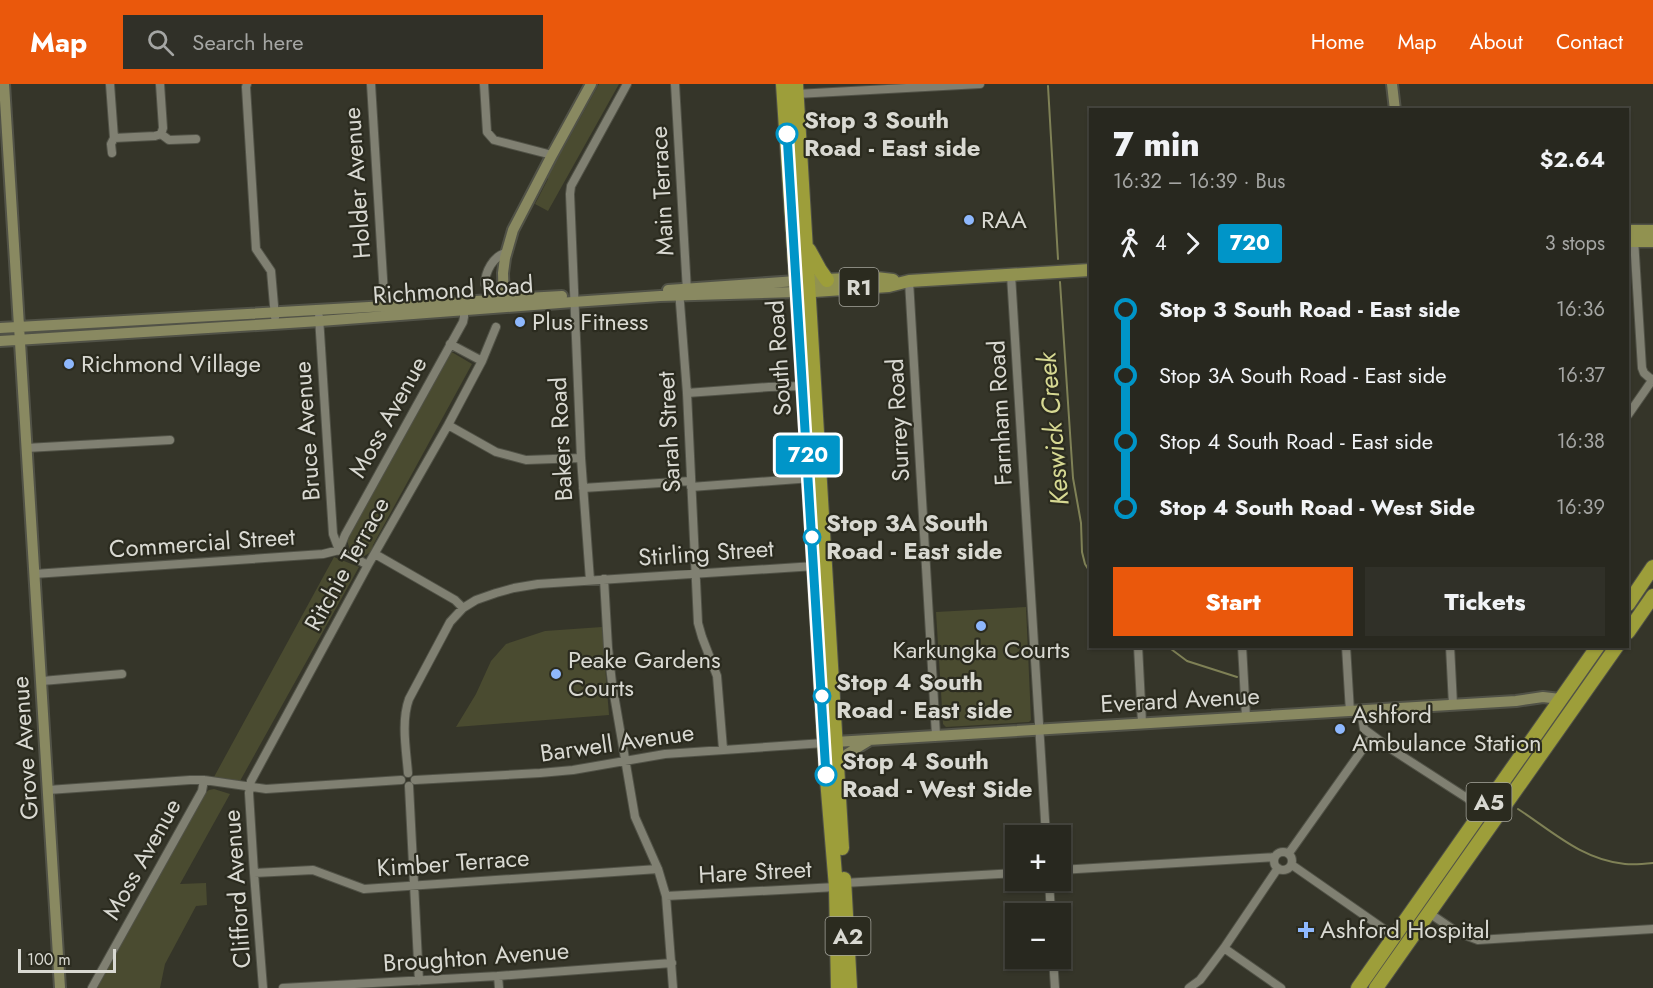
<!DOCTYPE html>
<html lang="en">
<head>
<meta charset="utf-8">
<style>
	:root { --surface:#28281f; --page:#303028; --text:#f1f3f6; --muted:#a5a6a4; --line:#44443d; --accent:#ea580c }
	body { margin:0; font-family:Jost,sans-serif; background:var(--page); color:var(--text); height:100vh; display:flex; flex-direction:column; font-size:22px; white-space:nowrap }
	* { box-sizing:border-box; margin:0 }
	p { font-size:20px; color:var(--muted) }
	.icon { flex:none; width:33px; height:33px; fill:none; stroke:currentColor; stroke-width:2; stroke-linecap:round; stroke-linejoin:round }
	.map { position:relative; flex:1; overflow:hidden }
	.sheet { position:absolute; left:1089px; top:24px; width:540px; height:540px; display:flex; flex-direction:column; background:var(--surface); border-radius:0px; box-shadow:0 2px 4px #0004,0 0 0 2px var(--line) }
	.sheet>* { flex:none }
	.badge { padding:0 12px; border-radius:4px; font-size:21px; line-height:39px }
	.tools { position:absolute; left:1005px; top:741px; display:grid; gap:12px }
	.tools a { display:grid; place-items:center; width:66px; height:66px; border-radius:0px; background:var(--surface); box-shadow:0 2px 4px #0004,0 0 0 2px var(--line); font-size:30px }
	.scale { position:absolute; left:18px; bottom:15px; width:98px; box-sizing:border-box; padding-left:6px; border:3px solid #d9d9d2; border-top:0; font-size:16px; line-height:21px; white-space:nowrap; color:#d9d9d2; -webkit-text-stroke:4px #2b2b1f; paint-order:stroke }
	.map>.badge { position:absolute; translate:-50% -50%; box-shadow:0 0 0 3px #fff }
	.legs { display:flex; align-items:center; gap:9px; height:66px; padding:0 24px; font-size:20px }
	.legs p { margin-inline-start:auto }
	.headline { display:flex; align-items:center; justify-content:space-between; height:102px; padding:0 24px }
	h1 { font-size:33px; font-weight:800; line-height:45px }
	.button { display:flex; gap:12px; margin-top:auto; padding:12px 24px }
	.button a { flex:1; height:69px; border-radius:0px; background:var(--accent); color:#fff; font-size:24px; font-weight:800; line-height:69px; text-align:center }
	.button a+a { background:var(--page); color:var(--text) }
	ul { padding:0 24px; list-style:none }
	li { display:flex; align-items:center; gap:21px; height:66px; font-size:22px }
	li i { display:grid; place-items:center; width:9px; height:100%; margin:0 8px; background:currentColor }
	li i::after { content:''; width:15px; height:15px; margin:-8px; border:4px solid; border-radius:50%; background:var(--surface) }
	li p { margin-inline-start:auto }
	li:first-child i { background:linear-gradient(#0000 50%,currentColor 0) }
	li:last-child i { background:linear-gradient(currentColor 50%,#0000 0) }
	header { display:flex; align-items:center; gap:36px; box-sizing:border-box; height:84px; padding:0 30px; background:var(--accent); color:#fff }
	header strong { font-size:28px }
	nav { display:flex; gap:33px; margin-inline-start:auto; font-size:21px }
	.search { width:420px; height:54px; background:var(--page); display:flex; align-items:center; gap:15px; box-sizing:border-box; padding:0 21px; border-radius:0px; color:var(--muted); font-size:22px }
	.map>svg:first-child { display:block }
</style>
</head>
<body>
<header>
<strong>Map</strong>
<div class="search"><svg class="icon" aria-label="search" viewBox="0 0 24 24"><circle cx="10" cy="10" r="6"/><path d="M15 15l6 6"/></svg>Search here</div>
<nav><a>Home</a><a>Map</a><a>About</a><a>Contact</a></nav>
</header>
<div class="map">
<svg width="1653" height="904" viewBox="0 0 1653 904">
	<rect width="100%" height="100%" fill="#353529"/>
	<path fill="#4a4b30" d="M599 0H619L548 127 535 120 548 95 547 90 558 67 563 65Z
		M450 267 472 280 373 461 372 467 363 473 350 466 346 453 417 329 424 318Z
		M334 473 359 483 240 697 214 693Z
		M1026 523 1031 636 1029 638 946 643 943 640 936 528Z
		M602 543 609 631 456 643 476 610 491 577 506 560 545 547Z
		M214 705 230 710 180 800 206 799 207 821 196 822 165 880 160 904H97L205 709 209 706Z"/>
	<g fill="none" stroke-linecap="round" stroke-linejoin="round">
		<path stroke="#7f8156" stroke-width="2" d="M1048 2 1058 175
			M1060 198 1073 394 1081 439 1082 468 1085 480 1090 488
			M1167 562 1187 577 1237 593
			M1518 725C1552 747 1582 776 1625 780 1634 781 1644 780 1653 779"/>
		<g stroke="#515247" stroke-width="10">
			<path id="street" d="M110 0 114 54 111 60 112 69
				M247 0 246 3 256 165 271 187 275 233
				M371 0 385 227
				M484 0 487 48 494 56 552 71
				M675 0 687 207
				M796 10 980 0
				M161 50 169 56 196 55
				M114 54 155 52 161 50 163 44 160 0
				M1634 155 1642 284 1644 289 1652 296
				M1011 191 1046 752
				M909 197 936 651
				M485 200C485 188 493 172 506 169
				M679 206 687 309 698 539 702 553 717 592 723 665
				M319 233 333 450 339 466
				M482 277 496 243
				M687 309 769 303 803 302
				M1628 331 1653 295
				M448 341 496 368 526 376 581 374
				M26 364 170 356
				M691 403 812 394
				M583 404 691 397
				M339 466 345 451 463 238 464 233V223
				M375 470 455 516 463 524
				M34 490 323 470 339 466 368 481
				M604 495 608 564 612 599 635 733 658 785 666 812 673 904
				M590 496 581 374 570 110 571 102 627 0
				M1138 562 1142 639
				M1242 562 1246 633
				M1346 562 1350 628
				M1450 562 1453 621
				M42 597 122 590
				M1361 627 1364 645 1391 665 1484 725
				M408 689C406 665 401 637 409 615L450 538 463 524 476 516 496 509 514 504 538 500 815 482
				M415 696 540 689 573 686 665 670 824 659
				M409 702 419 897
				M48 706 190 696H204L266 705 401 696
				M1274 777a9 9 0 1 1 18 0a9 9 0 1 1-18 0Z
				M1289 769 1372 652
				M1292 781 1394 852
				M1060 786 1275 773
				M254 789 313 786 364 805 658 785
				M1049 796 1051 830
				M666 812 836 803 844 799 1016 789
				M1429 829 1457 848 1478 856 1653 845
				M1224 864 1281 904
				M1053 874 1055 904
				M498 892 499 904
				M92 904 202 707 204 696
				M263 904 254 789 249 709 251 697 368 481 448 341 482 277 450 260
				M283 904 498 892 672 879
				M1189 904 1200 896 1224 864 1278 784"/>
		</g>
		<g stroke="#515247" stroke-width="14">
			<path id="secondary" d="M4 0 60 904
				M1392 0 1395 26
				M668 206 796 197
				M504 219 503 189 505 174 513 146 552 71 591 0
				M0 244 562 212
				M0 257 320 237 573 218 660 212 797 208
				M835 658 1516 617 1543 613 1560 615
				M836 679 847 670 870 656"/>
		</g>
		<g stroke="#515247" stroke-width="15">
			<path id="primary" d="M1628 147H1653
				M1628 157H1653
				M799 197 876 194 893 196
				M799 208 889 202 909 197 1090 186"/>
		</g>
		<g stroke="#515247" stroke-width="16">
			<path id="highway" d="M783 0 804 315 825 671 836 803 838 904
				M796 0 842 764
				M809 166 820 186 827 196
				M1628 520 1653 483
				M1628 548 1653 512
				M844 795 850 904
				M1358 904 1598 562
				M1376 904 1617 562"/>
		</g>
		<use href="#street" stroke="#808072" stroke-width="8"/>
		<use href="#secondary" stroke="#898961" stroke-width="10"/>
		<use href="#primary" stroke="#919250" stroke-width="12"/>
		<use href="#highway" stroke="#9d9e3a" stroke-width="14"/>
	</g>
	<g fill="none" stroke-linecap="round" stroke-linejoin="round">
		<g stroke="#fff" stroke-width="14">
			<path id="line-1" d="M787 50 826 691"/>
		</g>
		<use href="#line-1" stroke="#0095c8" stroke-width="9"/>
	</g>
	<g fill="#fff" stroke="#0095c8" stroke-width="3">
		<circle cx="787" cy="50" r="10"/>
		<circle cx="812" cy="453" r="8"/>
		<circle cx="822" cy="612" r="8"/>
		<circle cx="826" cy="691" r="10"/>
	</g>
	<g fill="#8eb8fd" stroke="#2b2b1f" stroke-width="2">
		<circle cx="969" cy="136" r="6"/>
		<circle cx="520" cy="238" r="6"/>
		<circle cx="69" cy="280" r="6"/>
		<circle cx="981" cy="542" r="6"/>
		<circle cx="556" cy="590" r="6"/>
		<circle cx="1340" cy="645" r="6"/>
		<path d="M1303 837h6v6h6v6h-6v6h-6v-6h-6v-6h6z"/>
	</g>
	<g text-anchor="middle" stroke-width="4.5" stroke-linejoin="round" paint-order="stroke">
		<g fill="#2b2b1f" stroke="#a5a59c" stroke-width="1.5">
			<rect x="839.5" y="184" width="39" height="38" rx="4.5"/>
			<rect x="1466.5" y="699" width="45" height="38" rx="4.5"/>
			<rect x="825.5" y="833" width="45" height="38" rx="4.5"/>
		</g>
		<g font-size="22" font-weight="bold" fill="#d9d9d2">
			<text x="859" y="211">R1</text>
			<text x="1489" y="726">A5</text>
			<text x="848" y="860">A2</text>
		</g>
		<g font-size="24" font-weight="bold" fill="#d9d9d2" stroke="#2b2b1f" text-anchor="start">
			<text x="804" y="44">Stop 3 South<tspan x="804" dy="28">Road - East side</tspan></text>
			<text x="826" y="447">Stop 3A South<tspan x="826" dy="28">Road - East side</tspan></text>
			<text x="836" y="606">Stop 4 South<tspan x="836" dy="28">Road - East side</tspan></text>
			<text x="842" y="685">Stop 4 South<tspan x="842" dy="28">Road - West Side</tspan></text>
		</g>
		<g font-size="24" fill="#d9d9d2" stroke="#2b2b1f">
			<text transform="translate(357 99) rotate(-94)" y="8">Holder Avenue</text>
			<text transform="translate(662 107) rotate(-93)" y="8">Main Terrace</text>
			<text transform="translate(453 206) rotate(-4)" y="8">Richmond Road</text>
			<text transform="translate(779 274) rotate(-94)" y="8">South Road</text>
			<text transform="translate(1000 329) rotate(-93)" y="8">Farnham Road</text>
			<text transform="translate(388 333) rotate(-61)" y="8">Moss Avenue</text>
			<text transform="translate(898 336) rotate(-93)" y="8">Surrey Road</text>
			<text transform="translate(307 347) rotate(-94)" y="8">Bruce Avenue</text>
			<text transform="translate(669 348) rotate(-93)" y="8">Sarah Street</text>
			<text transform="translate(561 355) rotate(-93)" y="8">Bakers Road</text>
			<text transform="translate(202 459) rotate(-4)" y="8">Commercial Street</text>
			<text transform="translate(706 469) rotate(-4)" y="8">Stirling Street</text>
			<text transform="translate(347 480) rotate(-61)" y="8">Ritchie Terrace</text>
			<text transform="translate(1180 616) rotate(-3)" y="8">Everard Avenue</text>
			<text transform="translate(617 659) rotate(-8)" y="8">Barwell Avenue</text>
			<text transform="translate(25 664) rotate(-94)" y="8">Grove Avenue</text>
			<text transform="translate(142 775) rotate(-61)" y="8">Moss Avenue</text>
			<text transform="translate(453 779) rotate(-4)" y="8">Kimber Terrace</text>
			<text transform="translate(755 788) rotate(-3)" y="8">Hare Street</text>
			<text transform="translate(237 805) rotate(-94)" y="8">Clifford Avenue</text>
			<text transform="translate(476 873) rotate(-4)" y="8">Broughton Avenue</text>
		</g>
		<g font-size="24" fill="#d9d9d2" stroke="#2b2b1f" text-anchor="start">
			<text x="981" y="144">RAA</text>
			<text x="532" y="246">Plus Fitness</text>
			<text x="81" y="288">Richmond Village</text>
			<text x="981" y="574" text-anchor="middle">Karkungka Courts</text>
			<text x="568" y="584">Peake Gardens<tspan x="568" dy="28">Courts</tspan></text>
			<text x="1352" y="639">Ashford<tspan x="1352" dy="28">Ambulance Station</tspan></text>
			<text x="1320" y="854">Ashford Hospital</text>
		</g>
		<g font-size="26" font-style="italic" fill="#d6d892" stroke="#2b2b1f">
			<text transform="translate(1053 345) rotate(-95)" y="9">Keswick Creek</text>
		</g>
	</g>
</svg>
<div class="tools">
<a>+</a>
<a>−</a>
</div>
<div class="scale">100 m</div>
<b class="badge" style="left:808px;top:371px;background:#0095c8;color:#fff">720</b>
<section class="sheet">
<div class="headline"><div><h1>7 min</h1><p>16:32 – 16:39 · Bus</p></div><b>$2.64</b></div>
<div class="legs"><svg class="icon" aria-label="walk" viewBox="0 0 24 24"><circle cx="13" cy="4" r="2"/><path d="M13 8l-2 6 4 7M11 14l-3 7M7 12l3-4h3l4 4"/></svg>4<svg class="icon" aria-label="forward" viewBox="0 0 24 24"><path d="M9 5l7 7-7 7"/></svg><b class="badge" style="background:#0095c8;color:#fff">720</b><p>3 stops</p></div>
<ul>
<li><i style="color:#0095c8"></i><b>Stop 3 South Road - East side</b><p>16:36</p></li>
<li><i style="color:#0095c8"></i><span>Stop 3A South Road - East side</span><p>16:37</p></li>
<li><i style="color:#0095c8"></i><span>Stop 4 South Road - East side</span><p>16:38</p></li>
<li><i style="color:#0095c8"></i><b>Stop 4 South Road - West Side</b><p>16:39</p></li>
</ul>
<div class="button"><a>Start</a><a>Tickets</a></div>
</section>
</div>
</body>
</html>
